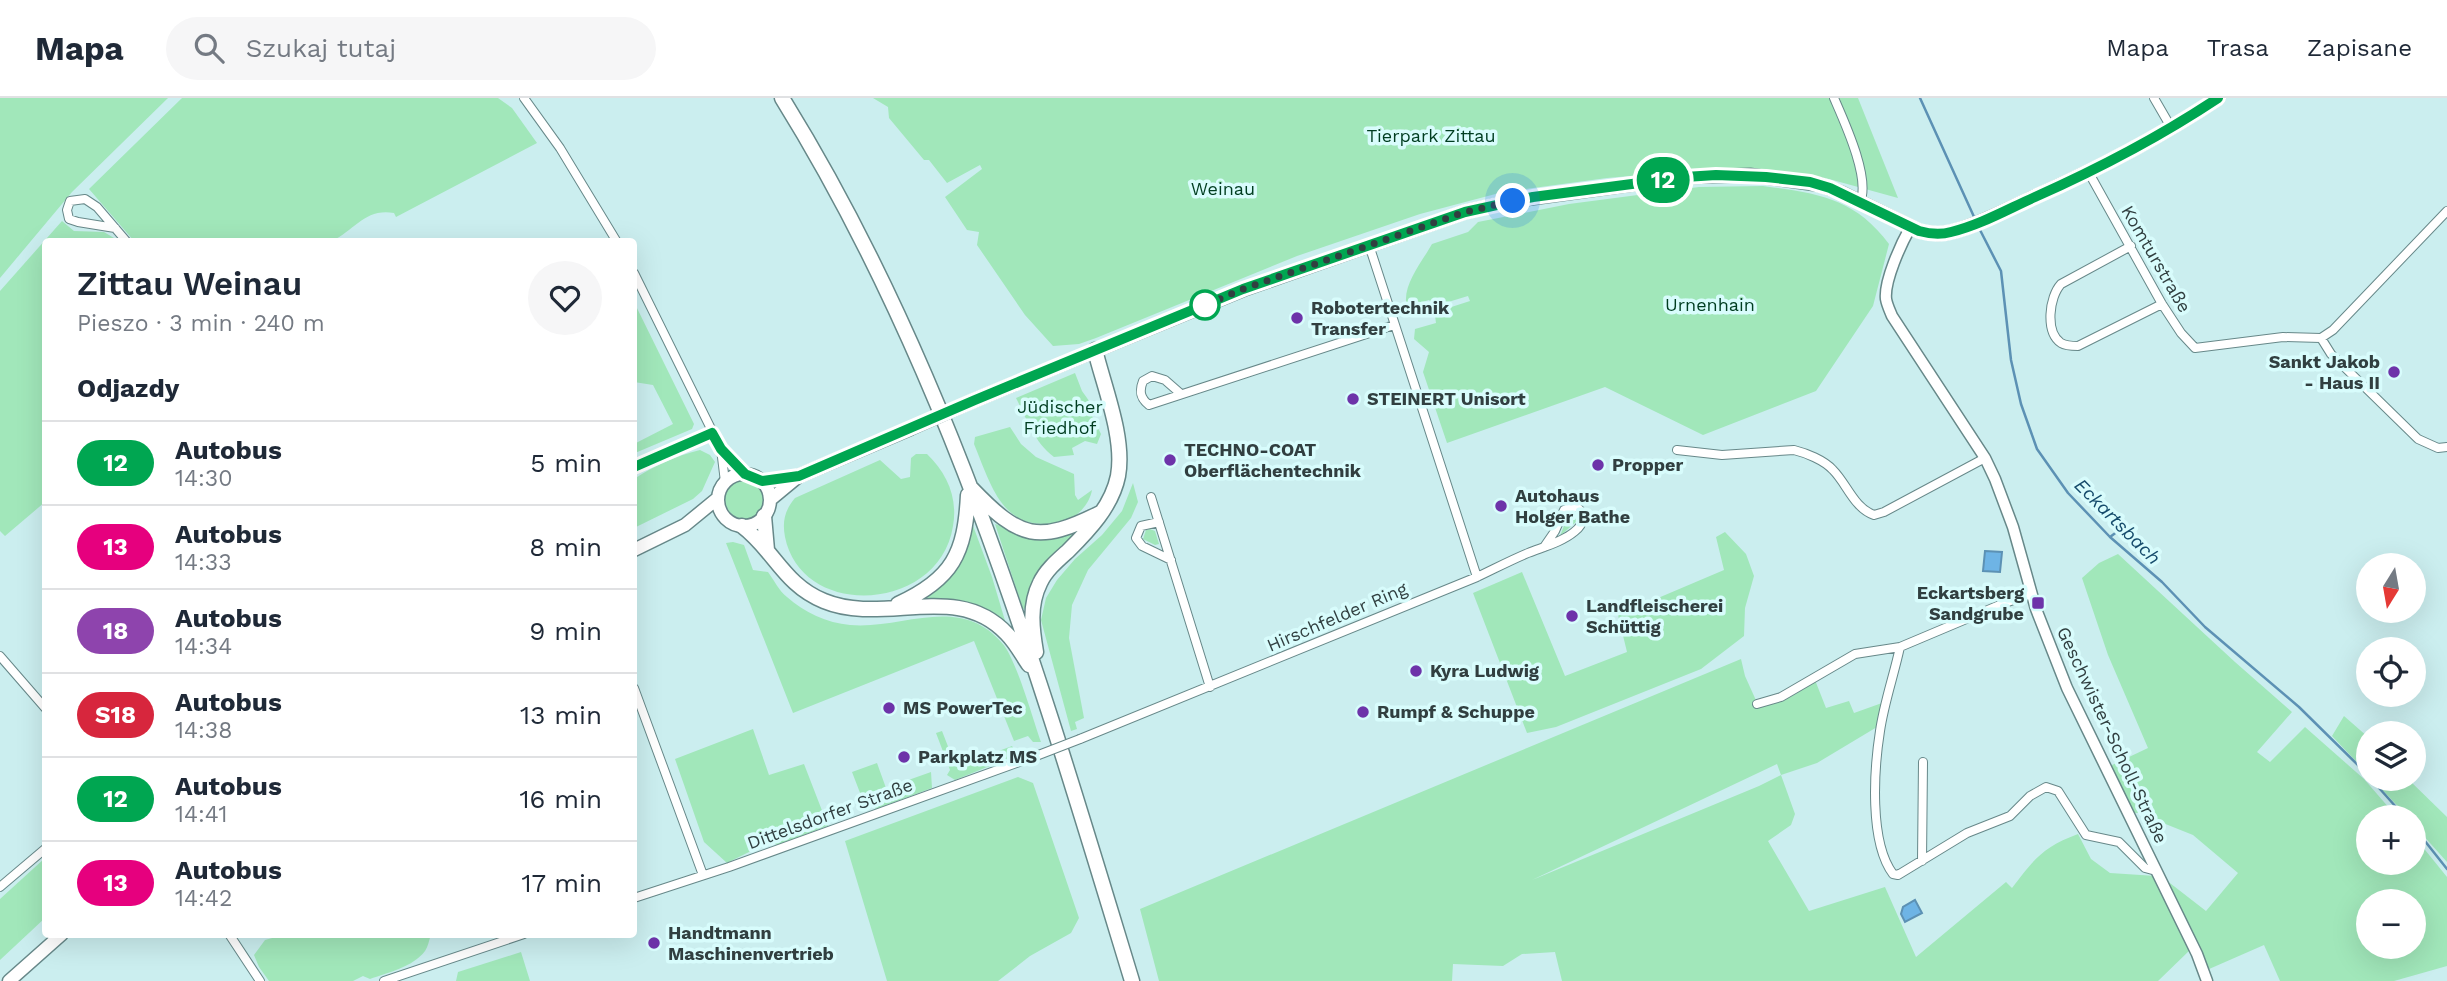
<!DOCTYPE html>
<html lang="pl">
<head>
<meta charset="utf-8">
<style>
	:root { --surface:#fff; --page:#f6f6f7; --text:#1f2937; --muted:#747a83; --line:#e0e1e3 }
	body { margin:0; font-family:"Work Sans",sans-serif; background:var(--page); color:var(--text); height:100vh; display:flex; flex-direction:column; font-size:26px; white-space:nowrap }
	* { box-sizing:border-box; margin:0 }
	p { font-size:23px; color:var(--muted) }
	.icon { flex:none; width:38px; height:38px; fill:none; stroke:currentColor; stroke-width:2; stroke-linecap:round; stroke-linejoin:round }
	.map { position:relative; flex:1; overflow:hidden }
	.side { position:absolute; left:42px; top:140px; width:595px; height:700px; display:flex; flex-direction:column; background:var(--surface); border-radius:7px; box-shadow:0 7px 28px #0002 }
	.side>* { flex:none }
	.badge { padding:0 14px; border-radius:23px; font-size:24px; line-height:46px }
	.needle { width:46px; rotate:191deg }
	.buttons { position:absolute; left:2356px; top:455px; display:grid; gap:14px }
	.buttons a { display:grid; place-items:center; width:70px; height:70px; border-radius:50%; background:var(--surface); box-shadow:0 7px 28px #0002; font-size:35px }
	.you { position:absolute; width:35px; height:35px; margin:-18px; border:5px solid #fff; border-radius:50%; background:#1a73e8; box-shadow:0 0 0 10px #1a73e833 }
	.map>.badge { position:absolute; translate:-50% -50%; box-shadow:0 0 0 4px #fff }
	h2 { padding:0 35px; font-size:26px; line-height:63px }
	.round { display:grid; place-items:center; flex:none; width:74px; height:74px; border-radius:37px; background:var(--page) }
	.headline { display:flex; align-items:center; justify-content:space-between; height:119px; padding:0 35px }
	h1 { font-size:33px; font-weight:600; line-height:52px }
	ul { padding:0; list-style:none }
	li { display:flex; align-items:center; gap:21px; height:84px; padding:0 35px; border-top:2px solid var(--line) }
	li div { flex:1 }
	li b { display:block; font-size:26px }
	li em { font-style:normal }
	li .badge { min-width:77px; font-weight:700; text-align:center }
	header { display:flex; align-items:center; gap:42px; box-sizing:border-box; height:98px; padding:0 35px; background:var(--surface); border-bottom:2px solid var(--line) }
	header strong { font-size:33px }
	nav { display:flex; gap:38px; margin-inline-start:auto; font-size:24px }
	.search { width:490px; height:63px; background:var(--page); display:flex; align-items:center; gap:18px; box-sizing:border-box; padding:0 24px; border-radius:38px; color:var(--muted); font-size:26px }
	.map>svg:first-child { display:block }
</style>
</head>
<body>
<header>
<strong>Mapa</strong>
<div class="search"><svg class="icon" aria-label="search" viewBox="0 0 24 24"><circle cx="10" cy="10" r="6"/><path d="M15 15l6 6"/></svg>Szukaj tutaj</div>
<nav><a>Mapa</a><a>Trasa</a><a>Zapisane</a></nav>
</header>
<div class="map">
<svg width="2447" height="883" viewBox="0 0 2447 883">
	<rect width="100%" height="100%" fill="#cbeeef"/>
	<path fill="#a1e7ba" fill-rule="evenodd" d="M0 0H168L72 94 0 180Z
		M182 0H498L512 10 537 45 396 119 394 115C365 110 355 132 332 143H134L89 91Z
		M873 0H1858L1898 100 1829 81 1779 74 1713 71 1607 80 1503 94 1420 116 1297 158 1096 240 1079 246 1053 248 1025 217 977 147 979 134 967 132 945 99 982 71 980 67 947 85 929 62H924L889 20 888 9Z
		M1763 88C1817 95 1855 100 1889 146L1873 208 1816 293 1703 337 1605 289 1447 345 1423 274 1429 254 1414 241 1415 231 1436 225 1435 218 1439 213 1470 203 1468 198 1435 208 1429 202 1407 209C1401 188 1422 164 1432 146L1468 134 1478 124 1569 106 1699 89Z
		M62 123 74 133 104 134 119 143 46 144 45 404 5 438 0 433V193Z
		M634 204 694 326 692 331 635 355 634 346 673 326 653 287 634 284Z
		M1075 275 1082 293 1092 307 1088 310 1101 336 1097 346 1085 343 1072 350 1074 357 1054 359C1034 344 1027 321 1016 300Z
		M1010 329 1021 346 1036 359 1074 376 1075 397 1078 402 1092 392C1090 405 1078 419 1065 423 1004 438 993 392 974 346L975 339Z
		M700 352 710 357 715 364 702 393 693 401 634 430V381C654 368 675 358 700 352Z
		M916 356H927C947 375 958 400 953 428 940 514 802 523 785 439 782 423 785 412 795 400L880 362 901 381 910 379 911 360Z
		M725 401a20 20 0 1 1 40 0a20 20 0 1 1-40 0Z
		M1133 385 1138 404 1131 420 1088 472 1072 507 1069 540 1084 620 1075 624 1077 631 1071 633 1041 522 1046 500 1057 482 1075 461 1102 437 1122 413Z
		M1574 414 1577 416V423L1560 438 1569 415Z
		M972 425 992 479 1006 526C982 504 955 499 923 502L924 499C952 481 965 457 972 425Z
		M995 426C1003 428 1007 433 1014 435 1037 445 1057 440 1080 433L1026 510 1023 511Z
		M1150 431 1155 433 1159 446 1155 447 1143 441 1146 432Z
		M1725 434 1746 456 1754 478 1745 510 1744 538 1701 571 1556 629 1527 635 1473 495 1522 474 1565 578 1627 554 1618 517 1724 472 1716 439Z
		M733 444 744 447 753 472 768 474C774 482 779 493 787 499 804 514 827 525 850 527 902 532 959 495 1002 545 1016 560 1033 622 1041 644H1033L1028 638 1014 643 974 543 793 615 726 445Z
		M2118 456 2235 564 2292 614 2257 654 2270 664 2305 629 2364 681 2397 719H2368V765H2413V737L2447 779V868L2394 883H2280L2264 847 2200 875 2190 852 2158 883H1562L1555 854 1522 856 1503 868 1453 866 1452 883H1159L1140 811 1741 561 1745 578 1759 609C1784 604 1795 598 1815 582L1826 610 1849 603 1854 615 1882 605 1877 629 1817 665 1781 677 1795 716 1791 727 1768 743 1809 813 1885 789 1916 859 2006 784 2012 790C2034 761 2043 749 2078 736L2091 761 2110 775 2156 778 2166 782 2206 813 2238 775 2193 737 2163 725 2146 715H2132L2110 668 2148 650 2108 557 2082 480 2099 465ZM1777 666 1781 677 1759 688 1532 782ZM2368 803H2413V849H2368Z
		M2344 618 2368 639V676L2332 638Z
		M753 631 769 677 804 666 828 728 777 747 763 740 758 742 753 752 727 765 704 744 675 661Z
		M942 633 956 669 1012 648 1017 657 955 682 947 677 950 672 936 635Z
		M877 665 886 690 931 674 932 690 876 711 862 700 852 674Z
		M1018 679 1033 685 1079 820 1071 835 1030 858 998 883H887L845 743Z
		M2372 681H2408L2447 719V764L2413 726V719H2408Z
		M45 760V820L0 862V801Z
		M283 837 431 836V837C429 842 428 849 425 853 413 869 387 875 370 881L363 878 353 883H269L259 869 254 857 265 842Z
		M521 854 530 883H456L458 874Z"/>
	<path fill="#6eb4e5" stroke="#5c91b4" stroke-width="2" d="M1985 453 2002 454 2000 474 1983 473Z
		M1915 802 1922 815 1905 824 1901 816 1903 809Z"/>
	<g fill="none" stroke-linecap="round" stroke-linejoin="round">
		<path stroke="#5c91b4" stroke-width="2.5" d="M1920 0 1975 121
			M1979 130 2001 173 2011 262 2021 306 2037 351 2068 395 2110 439 2162 484 2205 529 2299 609 2368 677
			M2110 439 2118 433
			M2371 681 2405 719
			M2413 728 2447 771"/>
		<g stroke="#678889" stroke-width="10">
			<path id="street" d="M524 0 560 50 617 144
				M1834 0C1844 23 1871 81 1860 104
				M2154 0 2172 31
				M2089 75 2162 206 2181 235 2195 250 2283 239 2321 240 2333 232 2447 113
				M115 130 78 124 69 121 67 112 70 103 85 101 97 109 127 144
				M1369 147 1477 479
				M2131 148 2061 186C2049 199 2045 234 2061 245 2066 248 2072 248 2078 248L2162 206
				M634 175 721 351 745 376
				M2321 240 2331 256 2418 341 2438 350 2447 349
				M1181 296 1165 282 1152 278 1143 283C1139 293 1140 300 1149 307L1394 227
				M721 351 725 384
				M1677 352 1722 357 1794 352C1806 355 1824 362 1833 372 1847 386 1854 410 1874 417L1884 414 1985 360
				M634 369 712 335
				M1151 399 1210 589
				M1159 424 1141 428 1136 440 1142 448 1171 462
				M2031 496 2002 506 1900 549C1894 577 1884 605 1880 633 1874 671 1869 744 1893 776L1898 777 1967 735 2010 718 2030 698 2046 689 2058 693 2086 737 2119 744 2145 770 2156 773
				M0 558 46 611
				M634 590 703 777
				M1757 606 1781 599 1855 556 1900 549
				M1080 641 1477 479C1494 471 1511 462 1528 455 1543 449 1562 444 1574 434 1585 426 1586 413 1574 408L1564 412 1555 433 1544 449
				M1922 763 1923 664
				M0 789 46 750
				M634 800 729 769 1036 658
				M229 836 260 883
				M384 883 524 836"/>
		</g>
		<g stroke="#678889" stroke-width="13">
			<path id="secondary" d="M1910 130C1901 146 1884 183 1886 201 1887 207 1890 213 1892 218L1985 360 1995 381 2013 429 2036 511 2067 590 2197 856 2207 883"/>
		</g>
		<g stroke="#678889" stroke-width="15">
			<path id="primary" d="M975 302 1243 192 1465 114 1513 103 1685 79 1750 77 1821 87 1842 95 1919 133C1930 136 1940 137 1951 134 1978 127 2004 113 2030 101 2097 71 2157 41 2218 0
				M718 402a26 26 0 1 1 52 0a26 26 0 1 1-52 0Z
				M770 402 799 378 910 331
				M634 452 685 427 718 400
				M9 883 62 836"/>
		</g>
		<g stroke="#678889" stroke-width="17">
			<path id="highway" d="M782 0C950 270 1040 581 1132 883
				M972 391C1020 441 1038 446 1100 415
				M764 418 767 452
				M742 428C774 452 784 487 824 503 884 528 957 482 1007 536 1016 545 1022 557 1029 567
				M898 506C953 481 965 455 968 397
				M1036 554C1032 531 1029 507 1040 485 1046 472 1058 462 1068 453 1089 432 1112 408 1118 378 1125 340 1104 289 1095 252"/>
		</g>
		<use href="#street" stroke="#fff" stroke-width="8"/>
		<use href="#secondary" stroke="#fff" stroke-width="10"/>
		<use href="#primary" stroke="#fff" stroke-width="12"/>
		<use href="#highway" stroke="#fff" stroke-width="14"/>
		<g stroke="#678889" stroke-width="10" stroke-linecap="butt">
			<path id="street-bridge" d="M1036 658 1080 641"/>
		</g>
		<g stroke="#678889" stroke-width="15" stroke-linecap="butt">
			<path id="primary-bridge" d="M910 331 975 302"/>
		</g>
		<use href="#street-bridge" stroke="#fff" stroke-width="8"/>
		<use href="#primary-bridge" stroke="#fff" stroke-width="12"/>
	</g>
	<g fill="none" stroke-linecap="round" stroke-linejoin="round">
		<g stroke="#fff" stroke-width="16">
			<path id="line" d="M634 369 712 335 721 351 745 376 762 383 799 378 975 302 1243 191 1465 114 1533 99 1685 79 1716 77 1766 79 1810 84 1830 90 1919 133C1930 136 1940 137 1951 134 1980 127 2008 111 2035 99 2100 70 2158 40 2218 0"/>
		</g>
		<use href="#line" stroke="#00a651" stroke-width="10"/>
		<path stroke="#313f40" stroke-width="7" stroke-dasharray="0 12.6" d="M1205 207 1201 209 1243 191 1465 114 1513 103"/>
	</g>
	<circle fill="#fff" stroke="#00a651" stroke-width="3.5" cx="1205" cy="207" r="14"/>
	<g fill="#6d33a9" stroke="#d8fcfc" stroke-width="2.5">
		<circle cx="1297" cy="220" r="7"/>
		<circle cx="2394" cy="274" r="7"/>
		<circle cx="1353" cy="301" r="7"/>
		<circle cx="1170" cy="362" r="7"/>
		<circle cx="1598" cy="367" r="7"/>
		<circle cx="1501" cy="408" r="7"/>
		<rect x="2031" y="498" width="14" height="14" rx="3.5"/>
		<circle cx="1572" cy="518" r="7"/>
		<circle cx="1416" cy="573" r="7"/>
		<circle cx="889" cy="610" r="7"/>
		<circle cx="1363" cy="614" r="7"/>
		<circle cx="904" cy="659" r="7"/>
		<circle cx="654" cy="845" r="7"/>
	</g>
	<g text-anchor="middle" stroke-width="7" stroke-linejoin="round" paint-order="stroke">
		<g font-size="18" fill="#003d20" stroke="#d8fcfc">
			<text x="1431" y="44">Tierpark Zittau</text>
			<text x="1223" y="97">Weinau</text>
			<text x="1710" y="213">Urnenhain</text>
			<text x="1060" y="315">Jüdischer<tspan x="1060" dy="21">Friedhof</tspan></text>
		</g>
		<g font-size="18" fill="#313f40" stroke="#d8fcfc">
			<text transform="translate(2156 161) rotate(60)" y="6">Komturstraße</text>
			<text transform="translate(1337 519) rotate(-23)" y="6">Hirschfelder Ring</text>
			<text transform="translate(2112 637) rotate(65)" y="6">Geschwister-Scholl-Straße</text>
			<text transform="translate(830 716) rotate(-20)" y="6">Dittelsdorfer Straße</text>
		</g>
		<g font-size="18" font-weight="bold" fill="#313f40" stroke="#d8fcfc" text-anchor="start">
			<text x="1311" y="216">Robotertechnik<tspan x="1311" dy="21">Transfer</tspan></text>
			<text x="2380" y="270" text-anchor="end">Sankt Jakob<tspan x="2380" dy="21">- Haus II</tspan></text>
			<text x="1367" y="307">STEINERT Unisort</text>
			<text x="1184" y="358">TECHNO-COAT<tspan x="1184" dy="21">Oberflächentechnik</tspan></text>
			<text x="1612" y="373">Propper</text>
			<text x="1515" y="404">Autohaus<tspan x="1515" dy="21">Holger Bathe</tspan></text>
			<text x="2024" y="501" text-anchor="end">Eckartsberg<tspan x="2024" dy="21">Sandgrube</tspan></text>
			<text x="1586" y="514">Landfleischerei<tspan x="1586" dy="21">Schüttig</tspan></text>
			<text x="1430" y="579">Kyra Ludwig</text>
			<text x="903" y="616">MS PowerTec</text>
			<text x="1377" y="620">Rumpf &amp; Schuppe</text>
			<text x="918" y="665">Parkplatz MS</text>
			<text x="668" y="841">Handtmann<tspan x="668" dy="21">Maschinenvertrieb</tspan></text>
		</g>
		<g font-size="19" font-style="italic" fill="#164c6c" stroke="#d8fcfc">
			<text transform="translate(2118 423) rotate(45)" y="7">Eckartsbach</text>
		</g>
	</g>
</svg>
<div class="buttons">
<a><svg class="needle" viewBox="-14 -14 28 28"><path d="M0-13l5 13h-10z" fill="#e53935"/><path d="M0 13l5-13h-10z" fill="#747a83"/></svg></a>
<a><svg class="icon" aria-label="locate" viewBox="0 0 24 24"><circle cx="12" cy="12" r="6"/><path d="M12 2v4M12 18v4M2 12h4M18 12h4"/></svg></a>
<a><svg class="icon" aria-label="layers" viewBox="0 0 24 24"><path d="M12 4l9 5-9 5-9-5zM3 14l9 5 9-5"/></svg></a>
<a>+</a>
<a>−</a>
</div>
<div class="you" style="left:1513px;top:103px"></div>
<b class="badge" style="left:1663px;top:82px;background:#00a651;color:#fff">12</b>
<section class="side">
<div class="headline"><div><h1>Zittau Weinau</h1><p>Pieszo · 3 min · 240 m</p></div><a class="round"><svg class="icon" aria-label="heart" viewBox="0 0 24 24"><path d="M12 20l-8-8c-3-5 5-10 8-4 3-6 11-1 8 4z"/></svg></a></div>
<h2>Odjazdy</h2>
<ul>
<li><span class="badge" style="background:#00a651;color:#fff">12</span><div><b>Autobus</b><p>14:30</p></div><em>5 min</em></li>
<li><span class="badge" style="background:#e6007e;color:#fff">13</span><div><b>Autobus</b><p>14:33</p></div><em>8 min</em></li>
<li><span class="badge" style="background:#8e44ad;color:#fff">18</span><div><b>Autobus</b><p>14:34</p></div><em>9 min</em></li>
<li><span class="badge" style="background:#d7263d;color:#fff">S18</span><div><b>Autobus</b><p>14:38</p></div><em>13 min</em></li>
<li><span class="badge" style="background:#00a651;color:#fff">12</span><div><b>Autobus</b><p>14:41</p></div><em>16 min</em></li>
<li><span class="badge" style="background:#e6007e;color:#fff">13</span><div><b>Autobus</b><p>14:42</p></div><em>17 min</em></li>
</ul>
</section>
</div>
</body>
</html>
